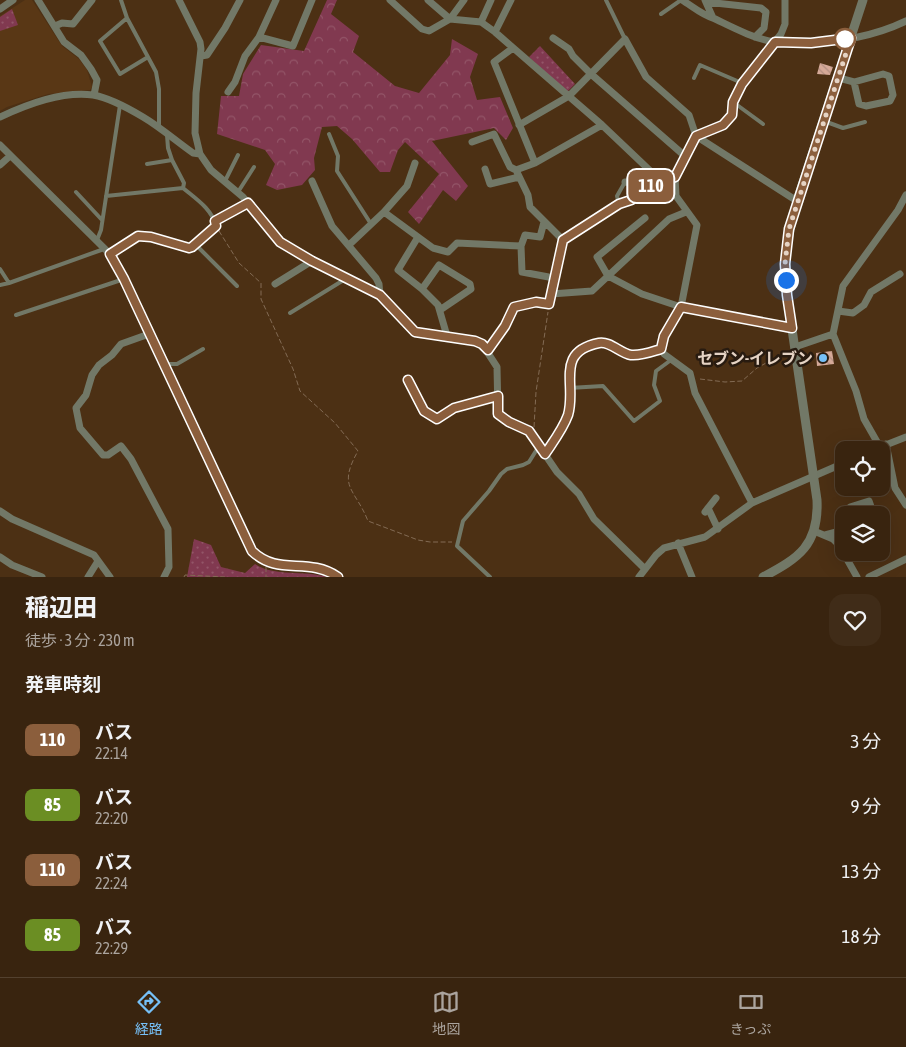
<!DOCTYPE html>
<html lang="ja">
<head>
<meta charset="utf-8">
<style>
	:root { --surface:#39240f; --page:#402c18; --text:#f1f3f6; --muted:#aba49e; --line:#53412f; --accent:#76c0f7 }
	body { margin:0; font-family:"Asap Condensed","Noto Sans JP",sans-serif; background:var(--page); color:var(--text); height:100vh; display:flex; flex-direction:column; font-size:19px; white-space:nowrap }
	* { box-sizing:border-box; margin:0 }
	p { font-size:16px; color:var(--muted) }
	.icon { flex:none; width:28px; height:28px; fill:none; stroke:currentColor; stroke-width:2; stroke-linecap:round; stroke-linejoin:round }
	.map { position:relative; height:577px; overflow:hidden }
	.drawer { display:flex; flex-direction:column; background:var(--surface); flex:1 }
	.drawer>* { flex:none }
	.badge { padding:0 10px; border-radius:8px; font-size:18px; line-height:32px }
	.tools { position:absolute; left:835px; top:441px; display:grid; gap:10px }
	.tools a { display:grid; place-items:center; width:55px; height:55px; border-radius:10px; background:var(--surface); box-shadow:0 5px 20px #0002,0 0 0 1px var(--line); font-size:25px }
	.you { position:absolute; width:25px; height:25px; margin:-12px; border:4px solid #fff; border-radius:50%; background:#1a73e8; box-shadow:0 0 0 8px #1a73e833 }
	.map>.badge { position:absolute; translate:-50% -50%; box-shadow:0 0 0 2px #fff }
	h2 { padding:0 25px; font-size:19px; line-height:45px }
	.round { display:grid; place-items:center; flex:none; width:52px; height:52px; border-radius:15px; background:var(--page) }
	.head { display:flex; align-items:center; justify-content:space-between; height:85px; padding:0 25px }
	h1 { font-size:24px; font-weight:800; line-height:38px }
	ul { padding:0; list-style:none }
	li { display:flex; align-items:center; gap:15px; height:65px; padding:0 25px }
	li div { flex:1 }
	li b { display:block; font-size:19px }
	li em { font-style:normal }
	li .badge { min-width:55px; font-weight:700; text-align:center }
	.menu { display:flex; justify-content:space-around; align-items:center; height:70px; border-top:1px solid var(--line); background:var(--surface); font-size:14px; color:var(--muted) }
	.menu a { display:grid; justify-items:center; gap:2px }
	.menu .current { color:var(--accent) }
	.map>svg:first-child { display:block }
</style>
</head>
<body>
<div class="map">
<svg width="906" height="577" viewBox="0 0 906 577">
	<defs>
		<pattern id="forest-crowns" width="20" height="18" patternUnits="userSpaceOnUse" patternTransform="scale(1.25)"><rect width="20" height="18" fill="#813950"/><path d="M2 6a3 3 0 1 1 6 0M12 15a3 3 0 1 1 6 0" fill="none" stroke="#935568"/></pattern>
		<pattern id="park-dots" width="8" height="8" patternUnits="userSpaceOnUse" patternTransform="scale(1.25)"><rect width="8" height="8" fill="#813950"/><path d="M2 2h.1M6 6h.1" fill="none" stroke="#935568" stroke-width="1.8" stroke-linecap="round"/></pattern>
		<pattern id="building-back-hatch" width="6" height="6" patternUnits="userSpaceOnUse" patternTransform="scale(1.25)"><rect width="6" height="6" fill="#d5a998"/><path d="M-1 5l2 2M0 0l6 6M5-1l2 2" fill="none" stroke="#b18e81"/></pattern>
	</defs>
	<rect width="100%" height="100%" fill="#4c3014"/>
	<path fill="#593715" d="M25 0H32L62 46 79 59 87 70 92 87 90 90 48 94 7 107 0 111V16Z"/>
	<path fill="url(#forest-crowns)" d="M327 0H337L331 14 359 36 353 52 395 86 419 93 450 55 452 39 478 54 470 77 477 100 500 97 513 128 506 140 494 128 432 141 468 186 456 201 443 190 419 224 408 212 439 174 405 142 398 150 390 172H380L352 139 337 126 322 127 314 158 315 170 302 185 277 190 266 185 275 164 265 150 217 134 221 96H239L243 74 261 45 304 51Z"/>
	<path fill="url(#park-dots)" d="M12 9 18 25 0 31V17Z
		M540 46 575 84 567 92 529 57Z
		M194 539 211 545 221 567 245 573 255 564C274 577 304 570 327 577H187Z"/>
	<path fill="url(#building-back-hatch)" d="M820 63 833 67 830 75 817 74Z
		M832 351 834 364 817 366 816 353Z"/>
	<g fill="none" stroke-linecap="round" stroke-linejoin="round">
		<path stroke="#836b54" stroke-width="1" stroke-dasharray="5 2.5" stroke-linecap="butt" d="M219 231 239 263 261 283V299L293 369 300 391 335 423 358 451C337 488 355 488 368 521L418 540 430 542H452
			M700 379 725 382 742 381 757 368 786 352
			M534 427 536 392 548 312
			M266 567V577
			M184 577 185 575 225 577"/>
		<path stroke="#727867" stroke-width="4" d="M121 0 127 18 156 72 159 89V127
			M606 0 625 39
			M661 14 681 0
			M127 18 100 41 120 74 148 57
			M694 78 700 65 742 83
			M733 102 763 124
			M824 121 843 128 865 122
			M329 134 338 156 337 171 371 224
			M167 135 168 148 172 160 184 183 183 188
			M147 164 172 160
			M225 181 238 155
			M76 192 102 220
			M238 192 254 167
			M106 196 183 188C196 199 212 209 216 226L192 247 189 248 151 237 138 236 110 254
			M619 204 617 196 625 182
			M215 221 248 203
			M97 240 101 230 120 105
			M563 240C580 229 601 212 619 204 632 198 639 197 650 187
			M196 245 237 286
			M0 269 9 283
			M0 285 9 283 104 249
			M290 313 347 278
			M16 315 124 279
			M488 350 505 325 514 307 536 302 549 304
			M164 364H177L203 349
			M569 388 603 386 634 421 660 401 654 385 656 371 671 360
			M490 577 457 546 463 521 489 491 501 474 507 469 523 465 529 462 539 446"/>
		<path stroke="#727867" stroke-width="7" d="M38 0 64 42 81 55 91 69 97 80 94 95
			M179 0 200 42 201 49 196 93 195 133 200 154 211 170 243 197 280 242 312 261 380 295 415 332 447 336 482 344 497 367 498 414 509 422 529 431 557 472 579 494 594 519 644 568
			M390 0 422 29 429 31 450 19 464 0
			M428 0 450 19 481 22 495 32 602 125 662 182
			M682 0C692 6 702 15 713 18
			M705 0 713 18C732 27 752 38 774 42 781 43 789 43 797 43 834 43 873 37 906 21
			M706 2 761 8 766 12 764 28 755 37
			M0 9 13 0
			M481 22 491 0
			M55 26 62 23 73 24 92 0
			M495 32 511 0
			M259 37 293 46 312 0
			M553 38 569 49 573 56 591 74 686 157
			M513 48 494 62 535 163
			M201 56 207 55 225 28 240 0
			M839 78 854 82 883 74 889 76 893 95 890 101 866 106 859 104 854 82
			M228 92 235 82 245 56 259 37 276 0
			M0 117C28 104 62 91 93 95 110 98 128 108 143 117 160 127 176 141 193 153L200 154
			M519 125 569 96 625 39 646 77 689 115 696 136 797 201
			M472 142 494 134 510 167 516 170 528 195 530 207 563 240 549 304
			M0 145 110 254 124 279 252 551C279 577 308 556 338 577
			M0 165 10 156
			M485 169 490 184 519 177
			M516 170 535 163 602 125
			M675 177 676 196 697 225 681 307 664 335 661 349 664 354 690 373 695 393 752 503
			M312 181 332 226 376 278 379 284 380 295
			M625 182 650 186 675 177 696 136 723 125 732 115 733 102 742 83 781 34 785 24V0
			M384 212 433 248 448 252 457 243 521 246
			M645 218 597 257 608 276 642 294 681 307 792 328
			M544 222 540 237 525 235 521 246 522 272 554 278
			M418 237 398 270 422 289 438 305 447 336
			M349 245 384 212 407 186 415 163
			M275 284 312 261
			M422 289 439 265 470 284 471 289 440 310
			M551 294 592 291 669 219 686 212
			M838 311 853 313 864 305 871 292 900 274
			M149 334 121 344 112 355 99 365 92 375 86 395 76 408 80 428 103 455H108L121 446 131 459 168 529 169 567 164 577
			M795 347 833 334
			M408 380 424 411 437 419 454 408 498 396
			M886 444 895 488 906 505
			M880 447 864 419 856 391 833 334 843 286 898 210 906 195
			M873 450 906 437
			M545 455C553 442 563 429 568 415 577 385 554 352 599 343 610 341 620 353 631 355 641 356 651 352 661 349
			M708 508 718 529
			M0 511 12 519 94 555 110 577
			M705 512 716 498
			M851 515 850 507 869 501 874 515
			M814 531 833 539 839 545 857 577
			M825 535 844 530
			M678 543 692 577
			M0 557 12 565 42 577
			M88 577 98 561
			M639 577 656 555 664 548 705 537 752 503 844 463
			M869 577 906 559"/>
		<path stroke="#727867" stroke-width="9" d="M763 577C799 558 819 545 817 500L787 295C784 259 787 236 797 201L863 0"/>
	</g>
	<g fill="none" stroke-linecap="round" stroke-linejoin="round">
		<g stroke="#fff" stroke-width="11">
			<path id="line" d="M338 577C307 556 279 577 252 551L124 279 110 254 138 236 151 237 189 248 192 247 216 226 215 221 248 203 280 242 312 261 380 295 415 332 475 341 482 344 488 350 505 326 514 307 536 302 549 304 563 240 619 204 631 200 642 193 650 186 675 177 696 136 723 125 732 115 733 102 742 84 775 42 811 43 851 38 789 229 785 264 787 295 792 328 681 307 664 336 661 349C651 352 641 356 631 355 620 353 610 341 599 343 554 352 577 385 568 415 563 429 553 442 545 454L529 431 509 422 498 414V396L454 408 437 419 424 411 408 380"/>
		</g>
		<use href="#line" stroke="#8b5e3c" stroke-width="8"/>
		<path stroke="#e5d3c4" stroke-width="5" stroke-dasharray="0 9" d="M786 280 785 264 789 229 851 38 845 39"/>
	</g>
	<circle fill="#fff" stroke="#8b5e3c" stroke-width="2.5" cx="845" cy="39" r="10"/>
	<circle fill="#76c0f7" stroke="#281b10" stroke-width="2" cx="823" cy="358" r="5"/>
	<g text-anchor="middle" stroke-width="5" stroke-linejoin="round" paint-order="stroke">
		<g font-size="16" font-weight="bold" fill="#e5d3c4" stroke="#281b10" text-anchor="end">
			<text x="813" y="364">セブン-イレブン</text>
		</g>
	</g>
</svg>
<div class="tools">
<a><svg class="icon" aria-label="locate" viewBox="0 0 24 24"><circle cx="12" cy="12" r="6"/><path d="M12 2v4M12 18v4M2 12h4M18 12h4"/></svg></a>
<a><svg class="icon" aria-label="layers" viewBox="0 0 24 24"><path d="M12 4l9 5-9 5-9-5zM3 14l9 5 9-5"/></svg></a>
</div>
<div class="you" style="left:786px;top:280px"></div>
<b class="badge" style="left:651px;top:186px;background:#8b5e3c;color:#fff">110</b>
</div>
<section class="drawer">
<div class="head"><div><h1>稲辺田</h1><p>徒歩 · 3 分 · 230 m</p></div><a class="round"><svg class="icon" aria-label="heart" viewBox="0 0 24 24"><path d="M12 20l-8-8c-3-5 5-10 8-4 3-6 11-1 8 4z"/></svg></a></div>
<h2>発車時刻</h2>
<ul>
<li><span class="badge" style="background:#8b5e3c;color:#fff">110</span><div><b>バス</b><p>22:14</p></div><em>3 分</em></li>
<li><span class="badge" style="background:#6b8e23;color:#fff">85</span><div><b>バス</b><p>22:20</p></div><em>9 分</em></li>
<li><span class="badge" style="background:#8b5e3c;color:#fff">110</span><div><b>バス</b><p>22:24</p></div><em>13 分</em></li>
<li><span class="badge" style="background:#6b8e23;color:#fff">85</span><div><b>バス</b><p>22:29</p></div><em>18 分</em></li>
</ul>
</section>
<nav class="menu">
<a class="current"><svg class="icon" aria-label="directions" viewBox="0 0 24 24"><path d="M12 3l9 9-9 9-9-9zM9 14v-3h6M13 9l2 2-2 2"/></svg>経路</a>
<a><svg class="icon" aria-label="map" viewBox="0 0 24 24"><path d="M3 6l6-2 6 2 6-2v14l-6 2-6-2-6 2zM9 4v14M15 6v14"/></svg>地図</a>
<a><svg class="icon" aria-label="tickets" viewBox="0 0 24 24"><path d="M3 7h18v10H3zM15 7v10"/></svg>きっぷ</a>
</nav>
</body>
</html>
